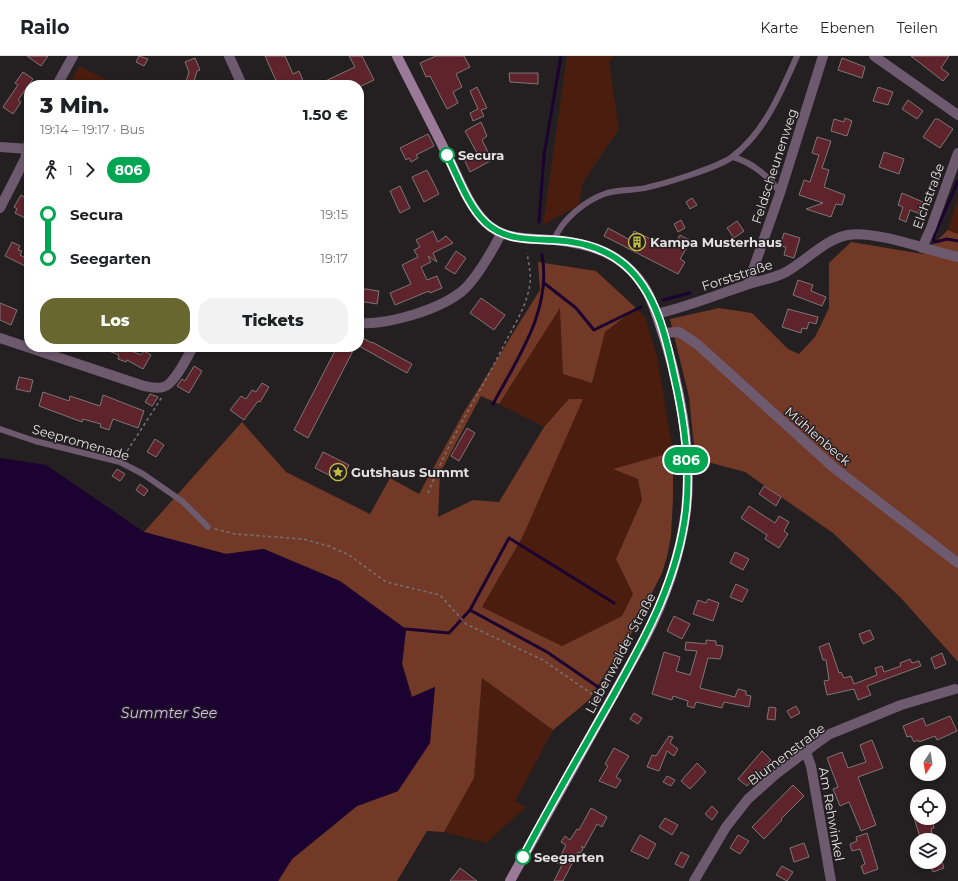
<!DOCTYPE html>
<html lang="de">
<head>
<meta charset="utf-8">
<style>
	:root { --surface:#fff; --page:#f2f2f2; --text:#202124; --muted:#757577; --line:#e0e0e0; --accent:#696730 }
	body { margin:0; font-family:Montserrat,sans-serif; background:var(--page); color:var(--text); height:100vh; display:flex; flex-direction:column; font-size:15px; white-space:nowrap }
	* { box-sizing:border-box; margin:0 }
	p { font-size:13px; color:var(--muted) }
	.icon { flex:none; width:22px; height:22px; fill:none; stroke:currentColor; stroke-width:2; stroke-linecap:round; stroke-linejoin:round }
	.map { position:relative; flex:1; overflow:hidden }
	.drawer { position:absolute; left:24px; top:24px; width:340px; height:272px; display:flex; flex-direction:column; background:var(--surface); border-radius:16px; box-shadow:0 2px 6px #0003 }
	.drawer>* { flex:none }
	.badge { padding:0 8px; border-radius:13px; font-size:14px; line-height:26px }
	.needle { width:26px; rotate:192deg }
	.fabs { position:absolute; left:910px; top:689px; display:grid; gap:8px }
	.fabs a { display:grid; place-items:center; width:36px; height:36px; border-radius:50%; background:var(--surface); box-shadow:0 2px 6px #0003; font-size:20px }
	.map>.badge { position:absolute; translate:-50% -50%; box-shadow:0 0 0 2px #fff }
	.legs { display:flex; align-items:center; gap:6px; height:44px; padding:0 16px; font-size:13px }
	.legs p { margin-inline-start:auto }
	.summary { display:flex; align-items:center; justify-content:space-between; height:68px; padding:0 16px }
	h1 { font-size:22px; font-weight:800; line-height:30px }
	.action { display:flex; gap:8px; margin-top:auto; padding:8px 16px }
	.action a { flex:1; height:46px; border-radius:16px; background:var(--accent); color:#fff; font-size:16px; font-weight:800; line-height:46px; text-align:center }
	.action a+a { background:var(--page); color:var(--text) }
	ul { padding:0 16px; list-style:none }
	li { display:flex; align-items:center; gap:14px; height:44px; font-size:15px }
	li i { display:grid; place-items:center; width:6px; height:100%; margin:0 5px; background:currentColor }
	li i::after { content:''; width:10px; height:10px; margin:-5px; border:3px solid; border-radius:50%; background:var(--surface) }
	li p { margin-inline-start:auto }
	li:first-child i { background:linear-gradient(#0000 50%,currentColor 0) }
	li:last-child i { background:linear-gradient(currentColor 50%,#0000 0) }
	header { display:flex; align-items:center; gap:24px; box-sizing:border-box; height:56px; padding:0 20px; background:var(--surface); border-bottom:1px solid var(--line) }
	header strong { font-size:19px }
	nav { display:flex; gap:22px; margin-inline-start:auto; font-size:14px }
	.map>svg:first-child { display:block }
</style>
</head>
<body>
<header>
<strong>Railo</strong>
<nav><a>Karte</a><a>Ebenen</a><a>Teilen</a></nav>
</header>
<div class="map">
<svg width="958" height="825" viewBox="0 0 958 825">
	<rect width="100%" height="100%" fill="#241f21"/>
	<path fill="#4a1d0f" d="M567 0H614L609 6 619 73 583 126 579 149 543 169Z
		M79 10 118 29H69Z
		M958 140V178L948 174Z
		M560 251 592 327 605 275 636 252 645 261 657 300 673 396 614 413 638 423 642 444 616 503 633 538 622 560 562 590 482 551 523 480 582 343H569L544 371 499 348Z
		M482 622 553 674 515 745 526 751 486 787 444 776 474 722Z"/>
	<path fill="#733927" d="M948 174 958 178V606L901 542 833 477 745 416 700 404 696 411 689 341 670 263 719 252 752 257 788 293 799 298 815 281 829 252V207L851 186 923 198Z
		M538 206 596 215 636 252 605 276 592 327 563 318 560 252 499 348 481 340 440 417 438 461 473 444 499 446 544 371 569 343H583L523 480 482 551 562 590 622 560 633 538 616 503 642 444 638 423 613 413 673 396V442L671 480 667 501 662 517 627 586 610 610 589 644 553 674 482 622 474 722 444 776 427 775 397 825H278L292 803 357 750 398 735 435 631 412 641 402 608 406 573 264 493 226 498 144 476 242 366 286 416 370 458 390 422 419 438 464 356 540 234Z"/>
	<path fill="#1b0230" d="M0 402 46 409 144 476 226 498 264 493 340 525 406 573 402 608 412 641 435 631 430 687 398 735 357 750 292 803 278 825H0Z"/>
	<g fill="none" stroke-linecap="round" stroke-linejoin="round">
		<path stroke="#1b0230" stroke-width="3" d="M958 125 933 182 935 186 947 183 958 185
			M539 166 544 99 561 0
			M544 227 576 252 594 274 641 251
			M663 244 690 237
			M493 348C518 301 552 254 542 199
			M470 554 509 482 614 547
			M406 573 449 577 470 554 547 596 601 633"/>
	</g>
	<path fill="#5f232c" stroke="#7c7676" d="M27 0H48L41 10Z
		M139 0 148 3 144 10 136 6Z
		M265 0H285L293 18 299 15 305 29H278Z
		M349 0H362L374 24 359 31V29H317L355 11Z
		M436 0H464L470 11 456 18 462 31 453 36 458 47 447 53 430 20 426 21 420 7Z
		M911 0H949L941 12 949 18 943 25Z
		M195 2 200 14 197 15 193 29H185L189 16 185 6Z
		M842 2 865 11 862 22 838 14Z
		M23 16 33 23 18 44 21 46 13 58 3 51 18 29 15 27Z
		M509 17H538V28L510 26Z
		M477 31 487 52 481 54 484 60 473 65 470 57 478 53 470 35Z
		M878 31 893 36 888 49 873 45Z
		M908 44 923 55 917 63 902 53Z
		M845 62 852 65 847 80 831 75 834 63 844 66Z
		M935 63H938L953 73 940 92 923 81Z
		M481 66 487 80 482 84 492 104 470 116 464 103 477 97 465 75Z
		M428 78 434 90 416 99 418 102 411 106 409 102 406 104 400 92Z
		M817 81 831 85 822 112 829 114 824 131 845 139 842 149 836 148 831 161 806 153 823 147 799 139 804 124 810 126 819 99 812 97Z
		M884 96 904 103 899 118 879 111Z
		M427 114 439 138 424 146 412 121Z
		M400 130 410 152 400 157 390 135Z
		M902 137 923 146 918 157 910 154 906 166 899 163 903 151 898 149Z
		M21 139 29 144V164L15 157 17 153 14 151Z
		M692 142 697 149 690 153 686 146Z
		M681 164 685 172 678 176 674 168Z
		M737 165 744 175 734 182 727 172Z
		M608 172 630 184 634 175 655 185 656 183 673 191 680 179 691 185 680 203 685 206 678 218 604 180Z
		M433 175 438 186 446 180 453 187 433 197 437 206 428 200 431 206 421 211 427 224 437 220 442 232 430 237 429 235 395 249 390 237 411 228 402 209 418 201 414 194 420 191 416 184Z
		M784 177 800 182 794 202 784 199 786 191 780 190Z
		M12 186 20 190 18 194 22 195 20 199 29 204V212L5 200Z
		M456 195 466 202 455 218 445 212Z
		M798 224 813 229 811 235 826 241 822 250 793 239Z
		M359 232 379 235 377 248 359 245Z
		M481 242 505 259 494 274 470 257Z
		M0 247 17 254 11 269 0 264Z
		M788 253 818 261 816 268 809 266 807 273 802 272 801 277 782 271Z
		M359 280 372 287V286L412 308 407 317 359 290Z
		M99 291H122L141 299 144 295 151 299 143 313 127 304 126 306 118 303 119 299Z
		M337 291H355L308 382 294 374Z
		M194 310 202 315 189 337 177 330 182 323 185 325Z
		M19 321 33 324 30 336 16 333Z
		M262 327 269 331 260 346 258 345 244 364 230 354 241 340 246 343 252 334 256 336Z
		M43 336 69 345 70 340 100 350 103 339 144 355 138 372 113 363 109 374 100 371 101 368 83 363 82 366 39 350Z
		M150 338 158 341 152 350 145 346Z
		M467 372 475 377 459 405 451 400Z
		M155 383 164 389 156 401 147 396Z
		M323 396 349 409 341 425 315 412Z
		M117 413 125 418 120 425 112 420Z
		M140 428 148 434 144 440 136 434Z
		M764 430 781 441 776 450 759 438Z
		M749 450 775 467 779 460 789 466 784 475 788 478 779 492 765 483 767 479 741 462Z
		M735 496 749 503 743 514 730 507Z
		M736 528 748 534 742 546 730 541Z
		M708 543 719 547 713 565 693 558 698 544 706 547Z
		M674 560 690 568 682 583 667 575Z
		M870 574 874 583 863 588 859 578Z
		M706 584 716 585V589L723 590 722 598 720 603 708 602 700 632 735 641 738 633 746 635V639L751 640 749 651 724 646 722 652 696 646 694 652 687 650 688 645 673 640 672 644 652 638 664 596 680 601 676 615 690 619 697 595 685 594 686 586 706 588Z
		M829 587 839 617 841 616 844 622 851 620 854 628 877 619 875 612 882 610 884 616 901 610 900 607 910 603 912 607 919 605 921 610 867 630 871 639 858 644 854 633 827 639 824 625 829 624 826 604H823L819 591Z
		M942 597 946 608 935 613 931 602Z
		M796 650 800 657 791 662 787 655Z
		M769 651 776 652 775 664 767 663Z
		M634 657 642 662 638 668 630 663Z
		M950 660 957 675 937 684 935 680 919 686 918 684 914 686 911 680 907 681 903 670 923 662 926 670Z
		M669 680 673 681 670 687 678 693 674 700 667 695 659 715 647 711 652 699 656 700Z
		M872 684 883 712 858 721 876 769 861 775 849 746 840 750 833 733 838 731 827 702 842 696 848 712 866 706 860 689Z
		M614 692 629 700 616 721 621 724 616 732 599 725 608 710 605 708Z
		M762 695 771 704 747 730 738 723Z
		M697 707 706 716 690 733 681 725Z
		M667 720 675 724 671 730 663 726Z
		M793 729 804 740 781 763 782 764 764 783 752 771Z
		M712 750 718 756 712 764 705 758Z
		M591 752 607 761 602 771 597 768 584 792 581 790 583 793 580 797 578 796 563 825H554L562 809 557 807 566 789 561 786 565 780 570 784 577 773 579 774Z
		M665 762 678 769 672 779 659 771Z
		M914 762H932L934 772 931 773 932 778 920 781Z
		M867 777 878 813 864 818 861 810 865 808 860 793 852 795 850 788 857 785 856 781Z
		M640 779 656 788 648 803 631 795Z
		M738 779 749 785 740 798 730 792Z
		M804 787 809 801 794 806 790 792Z
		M681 796 689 800 683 812 675 808Z
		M929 806H942L944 812 933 816Z
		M782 810 793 816 787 825 776 819Z
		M460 812 477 825H450Z"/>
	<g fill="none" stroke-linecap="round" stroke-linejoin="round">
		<path stroke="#777375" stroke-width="1.5" stroke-dasharray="3 3" stroke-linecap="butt" d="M124 400 162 341
			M428 437C448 385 479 339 504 289 513 271 525 253 529 233 532 221 529 209 527 197
			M215 473 235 478 303 483 329 490 349 499 386 526 440 539 466 568 543 604 599 643
			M615 599 621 603"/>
		<path stroke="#6e5a6e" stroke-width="6" d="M733 101C751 106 770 121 780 137
			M554 184C562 163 586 144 607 137 621 133 636 135 649 131 667 127 719 111 732 101 765 76 781 36 797 0
			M0 373 35 385 120 406 143 418 182 445 208 471"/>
		<path stroke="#6e5a6e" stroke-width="10" d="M229 0 242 29
			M874 0 958 59
			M57 29 73 0
			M0 91 29 93
			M0 152 25 103 29 85
			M922 192 931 172 958 97
			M748 228 780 137 823 0
			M656 258C687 251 716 239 746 229 760 224 773 223 786 216 806 205 825 183 848 179 875 174 930 195 958 201
			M359 267C388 269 438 254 461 236 476 224 492 195 501 178
			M663 277 679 276 697 288 833 411 958 507
			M0 282 144 330C150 331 157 333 163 331 174 329 187 301 193 291
			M806 696 811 710 831 825
			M694 825 726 771 748 743 776 718 817 687 830 678 901 649 955 633"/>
		<path stroke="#9b7a99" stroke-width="10" d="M397 0C415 36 434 72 452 109 461 128 470 151 485 166 504 185 530 182 554 184 575 186 596 190 614 201 625 208 636 218 643 229 651 240 655 254 659 266 679 323 693 395 686 455 680 500 665 544 644 584L510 825"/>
	</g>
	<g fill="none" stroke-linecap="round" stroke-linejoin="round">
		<g stroke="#fff" stroke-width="9">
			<path id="line-1" d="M447 99C458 121 468 150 486 167 505 184 528 183 552 184 578 185 605 192 625 209 656 236 666 281 674 319 684 362 691 409 686 454 678 523 646 581 613 640 583 693 552 746 523 801"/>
		</g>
		<use href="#line-1" stroke="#00a651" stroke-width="6"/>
	</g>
	<defs>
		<g id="building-ring" transform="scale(0.9)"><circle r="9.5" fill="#241f21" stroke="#c2bd3f" stroke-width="1.5"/><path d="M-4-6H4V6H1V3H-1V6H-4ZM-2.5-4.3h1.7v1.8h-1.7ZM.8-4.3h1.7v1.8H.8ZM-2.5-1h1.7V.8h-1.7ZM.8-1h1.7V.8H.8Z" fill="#c2bd3f"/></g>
		<g id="sight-ring" transform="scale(0.9)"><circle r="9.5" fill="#241f21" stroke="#c2bd3f" stroke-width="1.5"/><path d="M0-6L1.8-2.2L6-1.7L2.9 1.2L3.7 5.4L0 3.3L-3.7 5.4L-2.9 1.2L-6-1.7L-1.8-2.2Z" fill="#c2bd3f"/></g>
	</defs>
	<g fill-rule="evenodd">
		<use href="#building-ring" x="637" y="186"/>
		<use href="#sight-ring" x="338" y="416"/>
	</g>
	<g fill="#fff" stroke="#00a651" stroke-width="2">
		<circle cx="447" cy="99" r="7"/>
		<circle cx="523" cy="801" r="7"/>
	</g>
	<g text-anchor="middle" stroke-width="3" stroke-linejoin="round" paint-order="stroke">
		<g font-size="13" font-weight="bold" fill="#e3e0e1" stroke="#241f21" text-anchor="start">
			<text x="458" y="104">Secura</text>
			<text x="534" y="806">Seegarten</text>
		</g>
		<g font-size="13" fill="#e3e0e1" stroke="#241f21">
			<text transform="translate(774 110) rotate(-72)" y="5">Feldscheunenweg</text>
			<text transform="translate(928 140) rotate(-70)" y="5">Elchstraße</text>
			<text transform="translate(737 219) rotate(-18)" y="5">Forststraße</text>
			<text transform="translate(818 380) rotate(41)" y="5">Mühlenbeck</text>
			<text transform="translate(81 386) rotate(16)" y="5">Seepromenade</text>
			<text transform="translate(620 597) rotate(-62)" y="5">Liebenwalder Straße</text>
			<text transform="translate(786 698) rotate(-37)" y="5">Blumenstraße</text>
			<text transform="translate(832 758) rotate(80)" y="5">Am Rehwinkel</text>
		</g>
		<g font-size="13" font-weight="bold" fill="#e3e0e1" stroke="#241f21" text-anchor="start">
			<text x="650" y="191">Kampa Musterhaus</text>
			<text x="351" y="421">Gutshaus Summt</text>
		</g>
		<g font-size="14" font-style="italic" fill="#d4b7f8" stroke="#241f21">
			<text x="169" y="662">Summter See</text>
		</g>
	</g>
</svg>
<div class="fabs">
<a><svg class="needle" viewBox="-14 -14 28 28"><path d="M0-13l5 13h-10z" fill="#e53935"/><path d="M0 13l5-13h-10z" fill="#757577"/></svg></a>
<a><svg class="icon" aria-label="locate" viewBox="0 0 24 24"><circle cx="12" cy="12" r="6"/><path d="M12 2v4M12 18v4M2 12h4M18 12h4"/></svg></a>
<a><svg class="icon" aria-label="layers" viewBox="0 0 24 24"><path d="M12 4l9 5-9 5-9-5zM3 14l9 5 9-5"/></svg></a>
</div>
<b class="badge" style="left:686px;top:404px;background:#00a651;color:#fff">806</b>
<section class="drawer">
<div class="summary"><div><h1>3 Min.</h1><p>19:14 – 19:17 · Bus</p></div><b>1.50 €</b></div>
<div class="legs"><svg class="icon" aria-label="walk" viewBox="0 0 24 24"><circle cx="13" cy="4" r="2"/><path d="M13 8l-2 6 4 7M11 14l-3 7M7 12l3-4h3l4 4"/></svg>1<svg class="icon" aria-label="forward" viewBox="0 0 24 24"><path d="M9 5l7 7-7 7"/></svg><b class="badge" style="background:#00a651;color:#fff">806</b></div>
<ul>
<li><i style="color:#00a651"></i><b>Secura</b><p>19:15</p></li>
<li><i style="color:#00a651"></i><b>Seegarten</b><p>19:17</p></li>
</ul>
<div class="action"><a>Los</a><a>Tickets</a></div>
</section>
</div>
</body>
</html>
